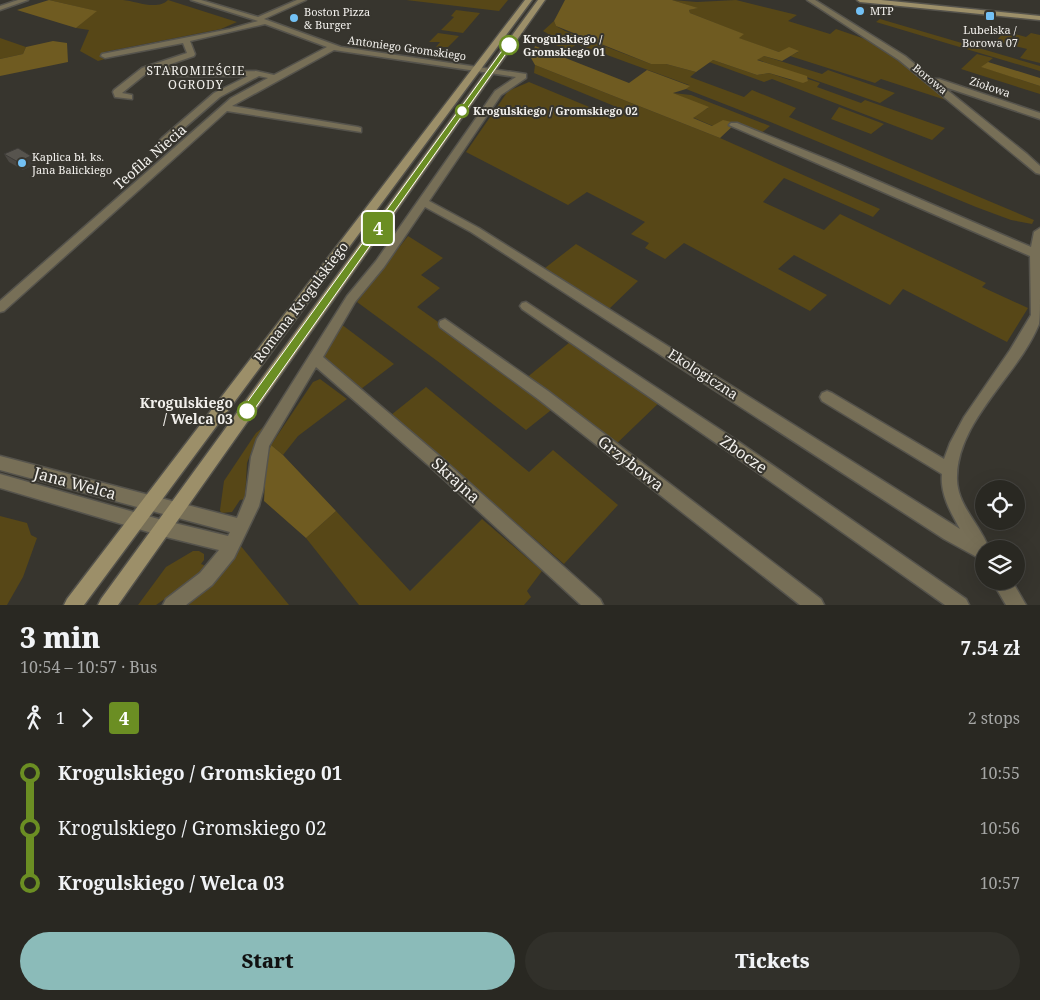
<!DOCTYPE html>
<html lang="en">
<head>
<meta charset="utf-8">
<style>
	:root { --surface:#292822; --page:#31302a; --text:#f1f3f6; --muted:#a5a6a5; --line:#454440; --accent:#8bbbb9 }
	body { margin:0; font-family:"Noto Serif",serif; background:var(--page); color:var(--text); height:100vh; display:flex; flex-direction:column; font-size:19px; white-space:nowrap }
	* { box-sizing:border-box; margin:0 }
	p { font-size:16px; color:var(--muted) }
	.icon { flex:none; width:28px; height:28px; fill:none; stroke:currentColor; stroke-width:2; stroke-linecap:round; stroke-linejoin:round }
	.map { position:relative; height:605px; overflow:hidden }
	.side { display:flex; flex-direction:column; background:var(--surface); flex:1 }
	.side>* { flex:none }
	.badge { padding:0 10px; border-radius:4px; font-size:18px; line-height:32px }
	.buttons { position:absolute; left:975px; top:480px; display:grid; gap:10px }
	.buttons a { display:grid; place-items:center; width:50px; height:50px; border-radius:50%; background:var(--surface); box-shadow:0 5px 20px #0002,0 0 0 1px var(--line); font-size:25px }
	.map>.badge { position:absolute; translate:-50% -50%; box-shadow:0 0 0 2px #fff }
	.legs { display:flex; align-items:center; gap:8px; height:55px; padding:0 20px; font-size:16px }
	.legs p { margin-inline-start:auto }
	.headline { display:flex; align-items:center; justify-content:space-between; height:85px; padding:0 20px }
	h1 { font-size:28px; font-weight:800; line-height:38px }
	.button { display:flex; gap:10px; margin-top:auto; padding:10px 20px }
	.button a { flex:1; height:58px; border-radius:30px; background:var(--accent); color:#111; font-size:20px; font-weight:800; line-height:58px; text-align:center }
	.button a+a { background:var(--page); color:var(--text) }
	ul { padding:0 20px; list-style:none }
	li { display:flex; align-items:center; gap:18px; height:55px; font-size:19px }
	li i { display:grid; place-items:center; width:8px; height:100%; margin:0 6px; background:currentColor }
	li i::after { content:''; width:12px; height:12px; margin:-6px; border:4px solid; border-radius:50%; background:var(--surface) }
	li p { margin-inline-start:auto }
	li:first-child i { background:linear-gradient(#0000 50%,currentColor 0) }
	li:last-child i { background:linear-gradient(currentColor 50%,#0000 0) }
	.map>svg:first-child { display:block }
</style>
</head>
<body>
<div class="map">
<svg width="1040" height="605" viewBox="0 0 1040 605">
	<rect width="100%" height="100%" fill="#37352e"/>
	<path fill="#574717" d="M49 0C74 0 99 0 123 0 136 1 157 11 168 0L237 22 221 29 104 52 105 59 98 61 80 51 89 30 76 28 96 11Z
		M406 0H508L499 11Z
		M672 0 697 2 736 0 797 15 788 21 830 34 836 29 865 39 903 64 952 102 881 79 875 83 790 56 798 52H779L738 38 743 34 690 13 689 10 697 8Z
		M456 10 480 13 463 33 441 30 454 17 451 16Z
		M880 19 1040 66V71L876 22Z
		M554 21 556 26 565 31 651 64H666L696 72 690 77 744 97 752 90 796 108 789 117 1034 220 1032 224 1011 220 976 207 768 121 686 89 689 85 577 44 568 50 543 40 552 36 543 31Z
		M1005 31 1026 37 1031 33 1040 35V63L1020 58 1027 49 996 41Z
		M438 33 459 36 448 47H436L440 42H429Z
		M0 38 26 47 23 54 0 59Z
		M977 54 993 58 982 67 1040 86V94L961 69Z
		M764 56 822 74 828 70 895 93 880 103 756 59Z
		M713 60 757 75 769 73 790 80 808 81V79L820 83 817 87 861 103 865 100 945 128 932 140 772 79 764 82 709 62Z
		M535 65 720 138 880 209 873 217 784 178 763 202 824 230 840 214 986 283 982 287 1028 308 1007 342 903 289 890 305 794 255 778 269 827 295 810 311 684 243 665 259 645 248 649 243 631 234 645 222 587 192 568 205 466 152 508 91 529 82 611 116 619 108 534 73Z
		M673 93 691 95 770 126 760 134 736 123 713 126 692 117 708 108Z
		M839 107 884 124 871 134 831 119Z
		M408 236 443 258 421 275 440 288 417 307 482 353 525 379 576 337 665 397 611 449 555 407 526 430 440 363 357 302Z
		M576 244 638 281 609 309 545 268Z
		M341 324 394 364 361 389 325 357 323 350Z
		M320 379 347 399 298 436 283 455 271 445 313 382Z
		M426 387 529 472 553 450 618 505 564 564 391 415Z
		M267 424 256 440 247 463 245 499 240 500 232 512 221 513 220 510 224 481 256 433Z
		M336 511 410 591 482 519 542 571 527 591 531 597 524 605H359L306 538Z
		M0 516 27 523 31 535 37 538 23 577 7 605H0Z
		M240 545 289 605H188C215 585 224 574 240 545Z
		M193 551H199L204 554V560L201 564 206 566 186 584 156 605H138L166 567Z"/>
	<path fill="#6f5b21" d="M49 0 97 11 76 28 17 10Z
		M565 0H672L698 8 689 10 690 13 744 34 739 38 779 52 789 47 799 51 782 61 764 56 757 60 807 76 808 81 803 83 769 73 757 75 713 60 696 72 666 64H651L556 26 554 21Z
		M53 41 67 43 68 62 0 76V59L23 54 26 47Z
		M535 46 629 83 647 70 690 86 686 89 673 93 709 107 693 118 712 126 723 120 736 123 720 138 535 65 531 58Z
		M988 62 1040 78V86L981 67Z
		M271 445 283 455 336 511 306 538 264 501 266 460Z"/>
	<g fill="none" stroke-linecap="round" stroke-linejoin="round">
		<g stroke="#55534c" stroke-width="3">
			<path id="minor" d="M18 0H28L0 10V6Z
				M191 0H201L258 17 297 0H306L264 19 341 47 526 74V78L501 95 429 201 479 228 960 529C951 513 940 494 942 474L822 401 820 397 822 393 827 391 832 393 944 459 950 443 964 417 1010 350 1031 315 1030 256 729 125 731 123H737L836 163 1031 247 1034 232 1040 228C1040 251 1040 274 1040 297 1040 305 1040 316 1039 324 1019 375 955 422 957 480 958 507 981 525 989 549H984V557L975 556 944 539 471 232 425 207 384 267 355 302 323 357 437 454 600 599 603 605H581L427 464 316 367 269 446 263 490 259 506 234 558 212 585 186 605H163L166 599 200 573 219 550 162 536 0 488V474L162 520 228 536 230 532 0 470V456L237 518 246 496 251 457 257 439 347 296 376 261 495 91 516 77 334 50 232 106 358 127 361 128V132L227 111 4 311 0 312V301L231 98 268 78 259 76 220 97 168 142 165 143 160 140 162 138 214 93 248 76H178L167 74 162 67 148 72 122 93 132 95V99L115 97 113 92 114 90 142 68 187 53 183 43 105 58 101 56 102 54 230 29 258 21ZM265 24 327 47 274 75 256 71 178 72 173 70 168 65 194 56 195 54 190 41Z
				M807 0H815L905 56 933 79H939L1040 113V119L942 86 1027 154 1040 166V174L1036 173 899 60Z
				M526 302 739 442 966 599 969 605H945L729 452 522 309 520 306 522 303Z
				M445 319 548 391 821 599 824 605H800L538 399 440 327 439 324 440 321Z
				M992 581H1012L1026 605H1006Z"/>
		</g>
		<g stroke="#55534c" stroke-width="3">
			<path id="secondary" d="M525 0H532L84 605H64L67 599Z
				M538 0H545L118 605H98L101 599Z
				M857 0H881L1040 16V20L860 2Z"/>
		</g>
		<use href="#minor" fill="#776f57" fill-rule="evenodd"/>
		<use href="#secondary" fill="#9c8f69" fill-rule="evenodd"/>
	</g>
	<path fill="#4b4843" d="M4 154 36 164 23 170 9 162Z"/>
	<path fill="#3d3b37" d="M31 156 36 164 23 170 18 162Z"/>
	<path fill="#57544e" stroke="#3d3b37" d="M18 148 31 156 18 162 4 154Z"/>
	<path fill="#6b8e23" stroke="#fff" d="M507 44 512 45 251 414H243L241 411 243 408Z"/>
	<g fill="#73c1f5" stroke="#37352e" stroke-width="2">
		<circle cx="860" cy="11" r="5"/>
		<rect x="985" y="11" width="10" height="10" rx="2.5"/>
		<circle cx="294" cy="18" r="5"/>
		<circle cx="22" cy="163" r="5"/>
	</g>
	<g fill="#fff" stroke="#6b8e23" stroke-width="2.5">
		<circle cx="509" cy="45" r="9"/>
		<circle cx="462" cy="111" r="6"/>
		<circle cx="247" cy="411" r="9"/>
	</g>
	<g text-anchor="middle" stroke-width="4" stroke-linejoin="round" paint-order="stroke">
		<g font-size="11" fill="#f2f0ec" stroke="#37352e" text-anchor="start">
			<text x="870" y="15">MTP</text>
			<text x="304" y="16">Boston Pizza<tspan x="304" dy="13">&amp; Burger</tspan></text>
			<text x="990" y="34" text-anchor="middle">Lubelska /<tspan x="990" dy="13">Borowa 07</tspan></text>
			<text x="32" y="161">Kaplica bł. ks.<tspan x="32" dy="13">Jana Balickiego</tspan></text>
		</g>
		<g font-size="11" font-weight="bold" fill="#f2f0ec" stroke="#37352e" text-anchor="start">
			<text x="523" y="43">Krogulskiego /<tspan x="523" dy="13">Gromskiego 01</tspan></text>
			<text x="473" y="115">Krogulskiego / Gromskiego 02</text>
		</g>
		<g font-size="11" fill="#f2f0ec" stroke="#37352e">
			<text transform="translate(407 48) rotate(8)" y="4">Antoniego Gromskiego</text>
			<text transform="translate(930 79) rotate(39)" y="4">Borowa</text>
			<text transform="translate(990 87) rotate(19)" y="4">Ziołowa</text>
		</g>
		<g font-size="12" letter-spacing="1" fill="#f2f0ec" stroke="#37352e">
			<text x="196" y="75">STAROMIEŚCIE<tspan x="196" dy="14">OGRODY</tspan></text>
		</g>
		<g font-size="14" fill="#f2f0ec" stroke="#37352e">
			<text transform="translate(150 157) rotate(-41)" y="5">Teofila Niecia</text>
			<text transform="translate(301 302) rotate(-53)" y="5">Romana Krogulskiego</text>
			<text transform="translate(703 374) rotate(33)" y="5">Ekologiczna</text>
		</g>
		<g font-size="14" font-weight="bold" fill="#f2f0ec" stroke="#37352e" text-anchor="end">
			<text x="233" y="408">Krogulskiego<tspan x="233" dy="16">/ Welca 03</tspan></text>
		</g>
		<g font-size="16" fill="#f2f0ec" stroke="#37352e">
			<text transform="translate(744 454) rotate(35)" y="6">Zbocze</text>
			<text transform="translate(631 463) rotate(38)" y="6">Grzybowa</text>
			<text transform="translate(456 480) rotate(42)" y="6">Skrajna</text>
			<text transform="translate(75 483) rotate(15)" y="6">Jana Welca</text>
		</g>
	</g>
</svg>
<div class="buttons">
<a><svg class="icon" aria-label="locate" viewBox="0 0 24 24"><circle cx="12" cy="12" r="6"/><path d="M12 2v4M12 18v4M2 12h4M18 12h4"/></svg></a>
<a><svg class="icon" aria-label="layers" viewBox="0 0 24 24"><path d="M12 4l9 5-9 5-9-5zM3 14l9 5 9-5"/></svg></a>
</div>
<b class="badge" style="left:378px;top:228px;background:#6b8e23;color:#fff">4</b>
</div>
<section class="side">
<div class="headline"><div><h1>3 min</h1><p>10:54 – 10:57 · Bus</p></div><b>7.54 zł</b></div>
<div class="legs"><svg class="icon" aria-label="walk" viewBox="0 0 24 24"><circle cx="13" cy="4" r="2"/><path d="M13 8l-2 6 4 7M11 14l-3 7M7 12l3-4h3l4 4"/></svg>1<svg class="icon" aria-label="forward" viewBox="0 0 24 24"><path d="M9 5l7 7-7 7"/></svg><b class="badge" style="background:#6b8e23;color:#fff">4</b><p>2 stops</p></div>
<ul>
<li><i style="color:#6b8e23"></i><b>Krogulskiego / Gromskiego 01</b><p>10:55</p></li>
<li><i style="color:#6b8e23"></i><span>Krogulskiego / Gromskiego 02</span><p>10:56</p></li>
<li><i style="color:#6b8e23"></i><b>Krogulskiego / Welca 03</b><p>10:57</p></li>
</ul>
<div class="button"><a>Start</a><a>Tickets</a></div>
</section>
</body>
</html>
